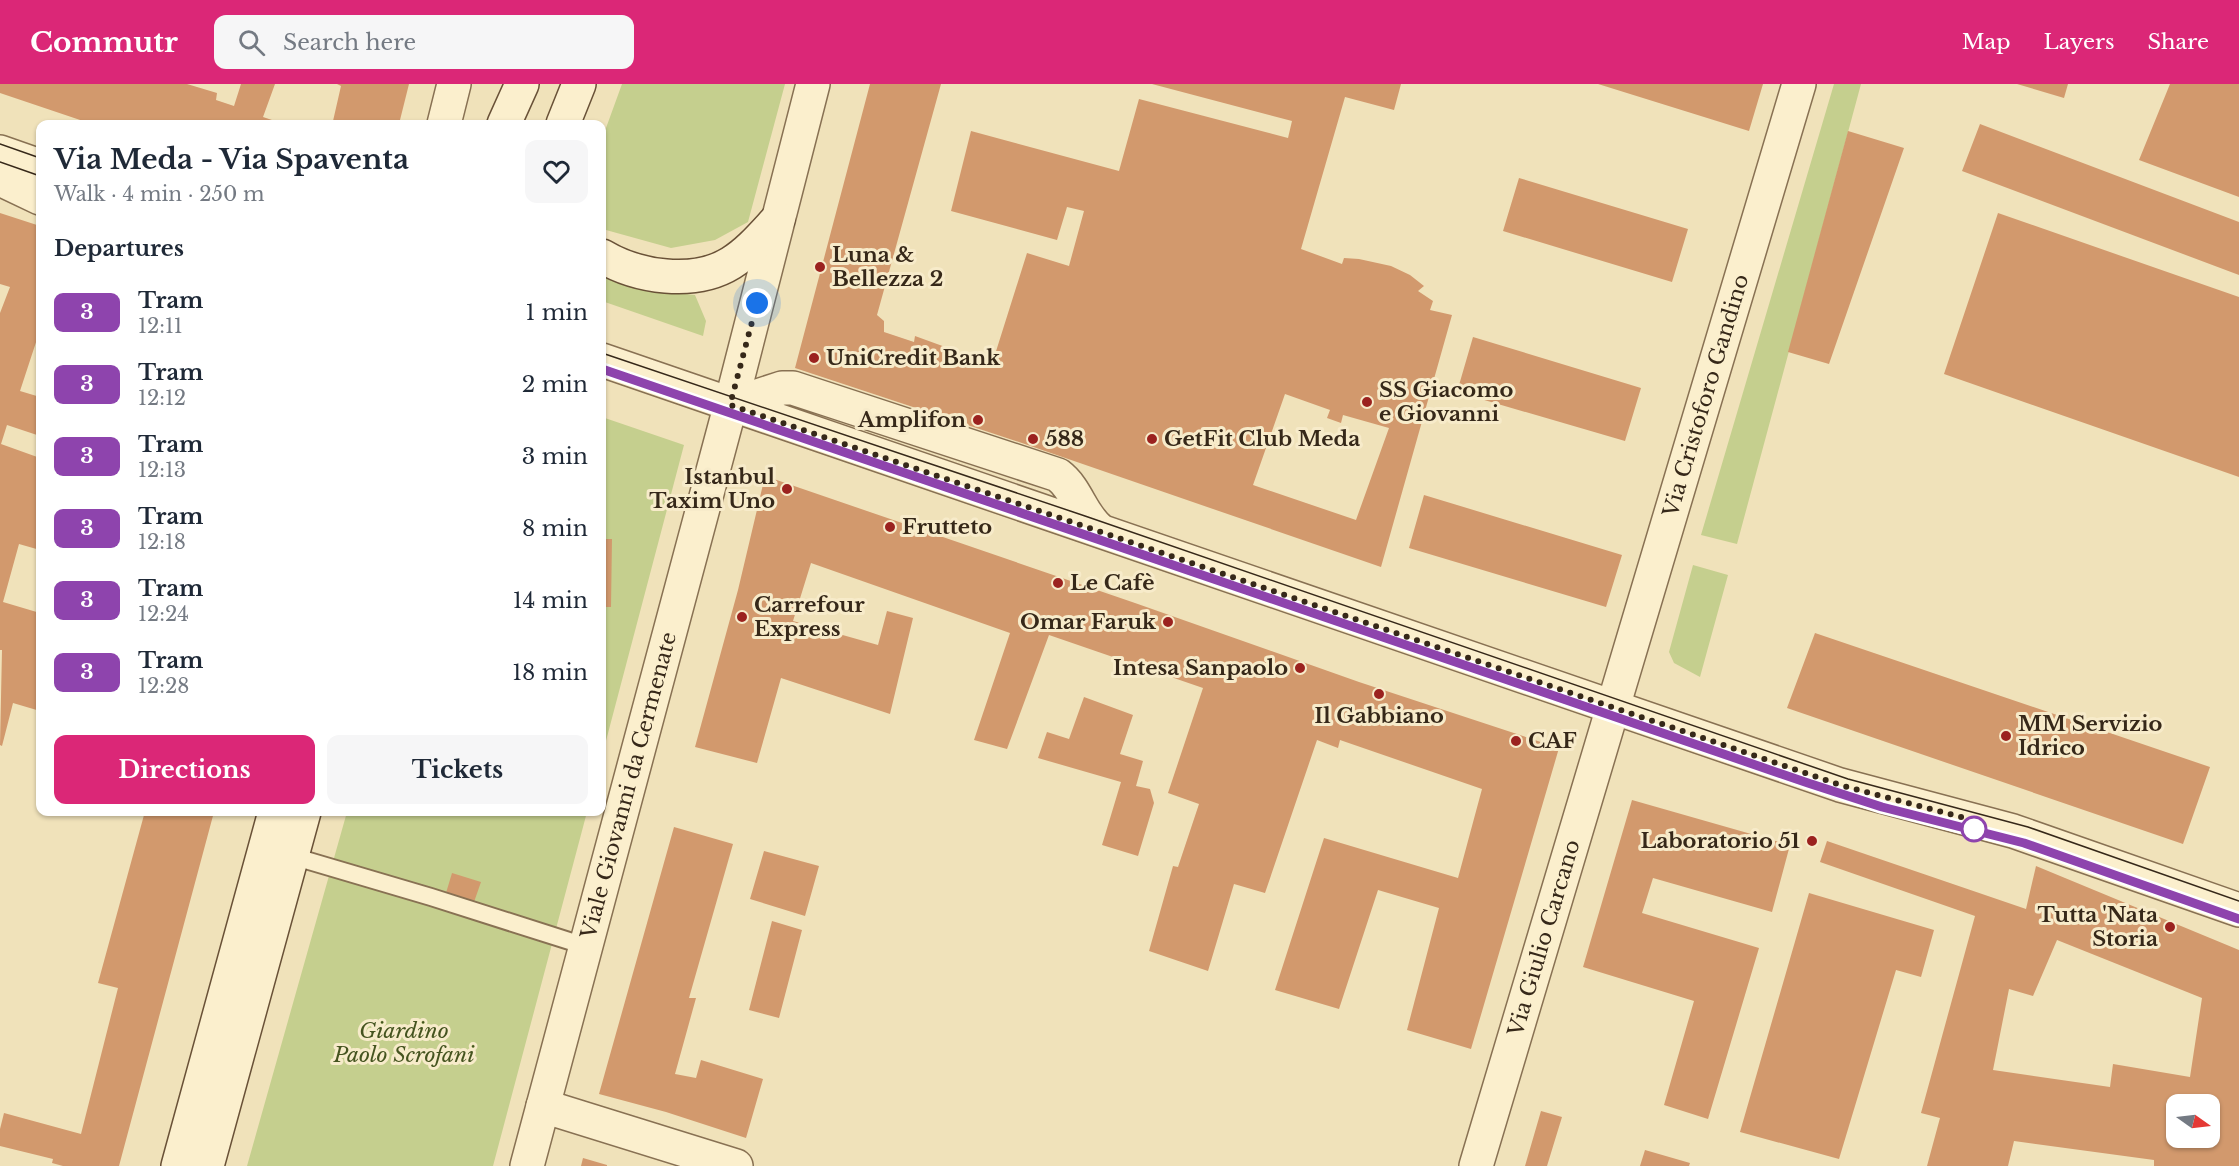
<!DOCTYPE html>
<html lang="en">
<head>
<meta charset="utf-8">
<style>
	:root { --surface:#fff; --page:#f6f6f7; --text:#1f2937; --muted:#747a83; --accent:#db2777 }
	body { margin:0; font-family:"Libre Baskerville",serif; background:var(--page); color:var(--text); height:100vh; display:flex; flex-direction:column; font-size:22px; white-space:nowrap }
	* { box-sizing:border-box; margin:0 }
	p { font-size:20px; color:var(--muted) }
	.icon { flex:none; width:33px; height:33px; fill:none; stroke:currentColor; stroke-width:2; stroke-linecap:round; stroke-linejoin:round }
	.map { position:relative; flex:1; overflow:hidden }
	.drawer { position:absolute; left:36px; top:36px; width:570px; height:696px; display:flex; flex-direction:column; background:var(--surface); border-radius:12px; box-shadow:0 2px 4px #0004 }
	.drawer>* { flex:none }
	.badge { padding:0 12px; border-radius:9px; font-size:21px; line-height:39px }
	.needle { width:39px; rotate:104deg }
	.controls { position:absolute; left:2166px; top:1010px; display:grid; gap:12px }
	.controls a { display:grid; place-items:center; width:54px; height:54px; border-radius:12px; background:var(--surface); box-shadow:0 2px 4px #0004; font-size:30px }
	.you { position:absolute; width:30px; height:30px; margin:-15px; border:4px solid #fff; border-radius:50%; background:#1a73e8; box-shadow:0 0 0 9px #1a73e833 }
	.map>.badge { position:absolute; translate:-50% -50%; box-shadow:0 0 0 3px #fff }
	h2 { padding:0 18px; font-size:22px; line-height:54px }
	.round { display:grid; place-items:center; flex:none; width:63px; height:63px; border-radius:12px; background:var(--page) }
	.overview { display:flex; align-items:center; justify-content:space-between; height:102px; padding:0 18px }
	h1 { font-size:28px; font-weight:800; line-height:45px }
	.button { display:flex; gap:12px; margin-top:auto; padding:12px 18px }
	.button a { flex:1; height:69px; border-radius:12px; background:var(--accent); color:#fff; font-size:24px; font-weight:800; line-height:69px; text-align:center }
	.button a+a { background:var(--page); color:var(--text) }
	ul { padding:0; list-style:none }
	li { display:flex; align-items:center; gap:18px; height:72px; padding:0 18px }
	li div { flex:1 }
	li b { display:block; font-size:22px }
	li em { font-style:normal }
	li .badge { min-width:66px; font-weight:700; text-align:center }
	header { display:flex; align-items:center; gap:36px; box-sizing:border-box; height:84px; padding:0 30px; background:var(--accent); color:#fff }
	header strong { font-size:28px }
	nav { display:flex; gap:33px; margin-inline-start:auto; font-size:21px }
	.search { width:420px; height:54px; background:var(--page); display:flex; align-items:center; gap:15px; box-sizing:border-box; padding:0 21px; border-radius:12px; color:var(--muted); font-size:22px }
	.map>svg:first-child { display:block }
</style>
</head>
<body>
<header>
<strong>Commutr</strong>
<div class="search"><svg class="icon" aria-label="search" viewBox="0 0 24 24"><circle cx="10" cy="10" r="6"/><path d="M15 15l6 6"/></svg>Search here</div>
<nav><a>Map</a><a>Layers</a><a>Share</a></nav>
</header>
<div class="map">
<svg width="2239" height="1082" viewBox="0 0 2239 1082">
	<rect width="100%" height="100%" fill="#f0e2ba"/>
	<path fill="#c5cf8e" d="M622 0H785L748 138 715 156 671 164 606 146 602 140V55Z
		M1834 0H1861L1737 460 1701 451Z
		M602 192C631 204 664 208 695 211L706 237 703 252 602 217Z
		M602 333 684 361 602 672Z
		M1693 481 1728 491 1700 593 1674 579 1669 568Z
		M347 728H587L493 1082H247Z"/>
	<path fill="#d2996d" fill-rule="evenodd" d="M0 0H187L217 9 216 16 234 22 241 0H275L263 33 284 40H92L0 9Z
		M337 0H409L399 40H341L333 37 341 2Z
		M870 0H941L877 231 884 237V248L914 258 915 252 992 280 1027 169 1069 182 1084 127 1067 123 1057 156 951 127 971 47 1119 87 1139 15 1288 54 1292 37 1152 0H1401L1394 26 1345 13 1301 165 1342 180 1344 174 1359 175 1391 182 1410 191 1424 202 1418 207 1433 217 1430 226 1452 231 1381 483 1019 358 795 284ZM1285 310 1330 326 1327 334 1341 339 1343 331 1389 344 1356 436 1253 401Z
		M1598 0H1763L1749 47Z
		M2017 0H2068L2064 14Z
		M2170 0H2239V113L2139 76Z
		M1980 40 2239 138V191L1962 87Z
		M1848 47 1904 64 1829 280 1788 268Z
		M1519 94 1688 145 1672 198 1503 147Z
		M0 129 40 142V246L20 307 40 313V352L7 341 1 360 40 374V466L19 460 3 518 40 529V627L13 619 2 662 0 661 2 566H0V229L10 203 0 200Z
		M1998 129 2239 213V393L1944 290Z
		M1473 253 1641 304 1625 357 1457 308Z
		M765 392 1135 519 1359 598 1559 664 1471 965 1407 946 1439 824 1378 806 1339 925 1275 906 1324 754 1458 794 1482 705 1340 656 1338 664 1317 656 1265 809 1234 800 1208 887 1149 867 1173 782 1178 783 1199 720 1168 709 1203 604 1049 551 1007 665 974 656 1010 549 811 479 793 537 878 561 887 527 913 534 890 630 781 594 757 679 695 663 738 506Z
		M1424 411 1622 471 1606 523 1409 464Z
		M602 455H612L611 523H602Z
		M1815 549 2210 683 2183 760 1787 624Z
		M1084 613 1133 631 1120 670 1143 677 1136 702 1150 705 1154 719 1138 772 1102 761 1121 698 1038 674 1047 648 1069 655Z
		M1632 716 1790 761 1772 828 1653 794 1642 829 1759 864 1708 1035 1664 1021 1694 917 1583 883Z
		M149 728H214L119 1082H63L52 1079 53 1075 0 1062V1045L4 1029 81 1050 118 904 98 899 144 731 148 732Z
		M674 743 733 760 689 914H696L675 990 696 994 701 976 763 995 746 1054 666 1028 599 1010Z
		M1827 757 2026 825 2036 782 2239 866V1082H2154V1076L2014 1057 2008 1082H1927L1940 1034 1921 1029 1975 832 1820 778ZM2057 856 2202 914 2190 993 2113 980 2110 1003 1993 986 2009 905 2033 912ZM2176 1020H2210V1053H2176Z
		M764 767 819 782 805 832 750 815Z
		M452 789 481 798 474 818 446 809Z
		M1809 809 1934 846 1921 893 1896 886 1839 1075 1740 1048Z
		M772 837 802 846 779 934 749 926Z
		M1541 1027 1562 1033 1547 1082H1525Z
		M1645 1066 1690 1079 1689 1082H1640Z
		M583 1074 607 1081V1082H581Z"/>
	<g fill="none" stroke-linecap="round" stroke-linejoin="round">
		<g stroke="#887153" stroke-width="20">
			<path id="service" d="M292 772 431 813 585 862"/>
		</g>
		<g stroke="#887153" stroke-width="36">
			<g id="minor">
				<path d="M444 40 454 0"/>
				<path d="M543 1022 736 1082"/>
				<path id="s1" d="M527 1082 733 312 813 0"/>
				<path id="s2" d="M1476 1082 1799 0"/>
			</g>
		</g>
		<g stroke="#887153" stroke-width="36">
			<path id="tertiary" d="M0 68 40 82
				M0 95 40 114
				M602 276 1840 701 2013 747 2239 826
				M730 321 782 304H793L1058 391C1078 406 1081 432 1101 447"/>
		</g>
		<g stroke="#695137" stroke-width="36">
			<path id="secondary" d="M504 40 522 0
				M563 40 579 0
				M602 172C637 193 694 202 731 179 749 168 763 151 778 135
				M178 1082 275 728
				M207 1082 304 728"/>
		</g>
		<use href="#service" stroke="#fbefcd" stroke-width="16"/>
		<use href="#minor" stroke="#fbefcd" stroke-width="33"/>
		<use href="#tertiary" stroke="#fbefcd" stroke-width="33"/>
		<use href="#secondary" stroke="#fbefcd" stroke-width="33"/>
		<path stroke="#362819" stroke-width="1.5" d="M0 60 40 74
			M0 78 40 92
			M602 269 1085 432 1848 695 2028 743 2239 817
			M602 285 1824 704 1882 723 2024 759 2239 835"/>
	</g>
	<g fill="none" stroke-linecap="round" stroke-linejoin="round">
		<g stroke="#fff" stroke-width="14">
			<path id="line" d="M602 285 1808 699 1882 723 2024 759 2239 835"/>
		</g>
		<use href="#line" stroke="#8e44ad" stroke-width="9"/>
		<path stroke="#362819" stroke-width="6" stroke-dasharray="0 10.8" d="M757 219 730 321 1840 701 1972 736 1974 745"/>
	</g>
	<g fill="#9b221f" stroke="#f7ebca" stroke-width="2">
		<circle cx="820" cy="183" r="6"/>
		<circle cx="814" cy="274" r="6"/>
		<circle cx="1367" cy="318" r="6"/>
		<circle cx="978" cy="336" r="6"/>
		<circle cx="1033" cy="355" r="6"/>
		<circle cx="1152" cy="355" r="6"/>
		<circle cx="787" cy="405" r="6"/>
		<circle cx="890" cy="443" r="6"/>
		<circle cx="1058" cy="499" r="6"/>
		<circle cx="742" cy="533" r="6"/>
		<circle cx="1168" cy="538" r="6"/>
		<circle cx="1300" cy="584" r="6"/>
		<circle cx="1379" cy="610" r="6"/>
		<circle cx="2006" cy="652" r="6"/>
		<circle cx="1516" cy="657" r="6"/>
		<circle cx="1812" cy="757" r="6"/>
		<circle cx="2170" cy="843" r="6"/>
	</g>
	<circle fill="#fff" stroke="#8e44ad" stroke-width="3" cx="1974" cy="745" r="12"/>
	<g text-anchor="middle" stroke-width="6" stroke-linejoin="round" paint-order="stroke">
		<g font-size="21" font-weight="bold" fill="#362819" stroke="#f7ebca" text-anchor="start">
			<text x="832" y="178">Luna &amp;<tspan x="832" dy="24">Bellezza 2</tspan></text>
			<text x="826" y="281">UniCredit Bank</text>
			<text x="1379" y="313">SS Giacomo<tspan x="1379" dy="24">e Giovanni</tspan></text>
			<text x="966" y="343" text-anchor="end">Amplifon</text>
			<text x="1045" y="362">588</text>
			<text x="1164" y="362">GetFit Club Meda</text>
			<text x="775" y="400" text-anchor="end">Istanbul<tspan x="775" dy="24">Taxim Uno</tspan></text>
			<text x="902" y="450">Frutteto</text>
			<text x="1070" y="506">Le Cafè</text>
			<text x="754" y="528">Carrefour<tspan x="754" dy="24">Express</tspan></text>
			<text x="1156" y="545" text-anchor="end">Omar Faruk</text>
			<text x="1288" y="591" text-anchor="end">Intesa Sanpaolo</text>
			<text x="1379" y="639" text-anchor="middle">Il Gabbiano</text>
			<text x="2018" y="647">MM Servizio<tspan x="2018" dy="24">Idrico</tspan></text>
			<text x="1528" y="664">CAF</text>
			<text x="1800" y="764" text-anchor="end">Laboratorio 51</text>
			<text x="2158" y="838" text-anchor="end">Tutta 'Nata<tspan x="2158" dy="24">Storia</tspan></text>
		</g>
		<g font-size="21" fill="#362819" stroke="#f7ebca">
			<text dy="7" stroke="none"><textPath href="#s2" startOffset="804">Via Cristoforo Gandino</textPath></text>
			<text dy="7" stroke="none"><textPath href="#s1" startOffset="394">Viale Giovanni da Cermenate</textPath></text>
			<text dy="7" stroke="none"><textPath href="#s2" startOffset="238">Via Giulio Carcano</textPath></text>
		</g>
		<g font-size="21" font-style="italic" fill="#45541f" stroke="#f7ebca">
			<text x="404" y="954">Giardino<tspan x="404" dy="24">Paolo Scrofani</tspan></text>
		</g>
	</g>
</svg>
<div class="controls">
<a><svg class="needle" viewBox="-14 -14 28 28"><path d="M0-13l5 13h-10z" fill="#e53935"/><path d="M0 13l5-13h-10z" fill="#747a83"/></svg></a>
</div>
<div class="you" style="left:757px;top:219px"></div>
<section class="drawer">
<div class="overview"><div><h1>Via Meda - Via Spaventa</h1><p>Walk · 4 min · 250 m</p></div><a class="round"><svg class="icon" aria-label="heart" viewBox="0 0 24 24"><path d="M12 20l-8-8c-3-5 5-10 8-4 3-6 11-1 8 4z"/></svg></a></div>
<h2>Departures</h2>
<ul>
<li><span class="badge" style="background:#8e44ad;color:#fff">3</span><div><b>Tram</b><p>12:11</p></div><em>1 min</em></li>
<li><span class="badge" style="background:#8e44ad;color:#fff">3</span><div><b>Tram</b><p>12:12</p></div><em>2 min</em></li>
<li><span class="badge" style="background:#8e44ad;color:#fff">3</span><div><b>Tram</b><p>12:13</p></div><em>3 min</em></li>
<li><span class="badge" style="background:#8e44ad;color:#fff">3</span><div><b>Tram</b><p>12:18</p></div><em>8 min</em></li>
<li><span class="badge" style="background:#8e44ad;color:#fff">3</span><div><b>Tram</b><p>12:24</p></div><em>14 min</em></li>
<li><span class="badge" style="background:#8e44ad;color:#fff">3</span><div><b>Tram</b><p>12:28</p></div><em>18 min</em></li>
</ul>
<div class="button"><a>Directions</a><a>Tickets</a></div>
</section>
</div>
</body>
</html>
